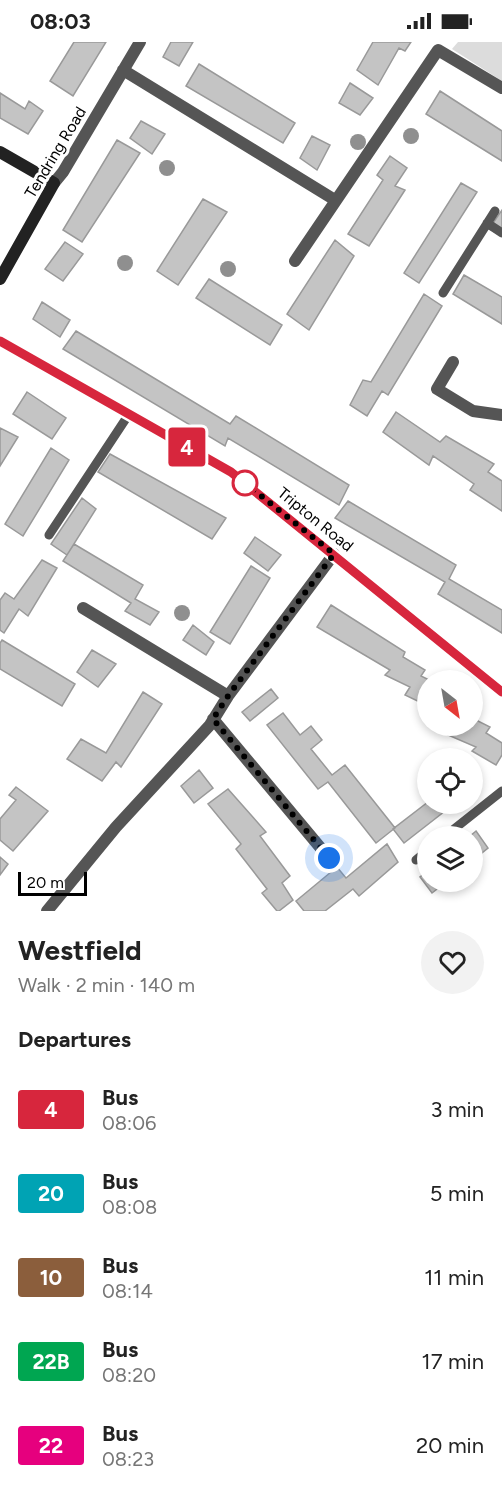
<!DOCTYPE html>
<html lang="en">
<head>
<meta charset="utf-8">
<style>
	:root { --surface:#fff; --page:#f2f2f2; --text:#222; --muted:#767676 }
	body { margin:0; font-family:Figtree,sans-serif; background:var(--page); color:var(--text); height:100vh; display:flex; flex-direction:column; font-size:22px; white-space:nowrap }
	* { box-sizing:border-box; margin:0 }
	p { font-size:20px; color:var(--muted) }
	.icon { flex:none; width:33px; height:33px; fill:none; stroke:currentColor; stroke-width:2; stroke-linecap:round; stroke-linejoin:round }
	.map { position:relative; height:869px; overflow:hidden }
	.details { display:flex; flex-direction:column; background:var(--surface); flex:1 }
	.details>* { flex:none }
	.badge { padding:0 12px; border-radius:4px; font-size:21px; line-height:39px }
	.needle { width:39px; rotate:149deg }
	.tools { position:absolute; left:417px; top:628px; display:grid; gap:12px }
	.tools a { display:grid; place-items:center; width:66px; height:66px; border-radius:50%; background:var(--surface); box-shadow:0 3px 9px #0003; font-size:30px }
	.scale { position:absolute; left:18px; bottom:15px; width:69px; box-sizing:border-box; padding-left:6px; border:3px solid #000; border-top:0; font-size:16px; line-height:21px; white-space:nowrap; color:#000; -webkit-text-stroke:4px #fff; paint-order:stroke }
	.you { position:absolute; width:30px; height:30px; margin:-15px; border:4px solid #fff; border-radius:50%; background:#1a73e8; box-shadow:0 0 0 9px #1a73e833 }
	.map>.badge { position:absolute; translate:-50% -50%; box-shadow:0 0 0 3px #fff }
	h2 { padding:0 18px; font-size:22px; line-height:54px }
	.round { display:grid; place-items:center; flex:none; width:63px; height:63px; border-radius:32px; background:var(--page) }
	.head { display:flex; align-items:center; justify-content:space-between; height:102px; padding:0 18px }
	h1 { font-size:28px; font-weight:700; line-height:45px }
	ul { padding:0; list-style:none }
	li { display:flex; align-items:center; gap:18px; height:84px; padding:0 18px }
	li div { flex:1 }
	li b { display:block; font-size:22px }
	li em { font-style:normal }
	li .badge { min-width:66px; font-weight:700; text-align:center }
	.status { display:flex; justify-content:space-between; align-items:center; height:42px; padding:0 30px; background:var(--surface); direction:ltr }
	.status svg { height:16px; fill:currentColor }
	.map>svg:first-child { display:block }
</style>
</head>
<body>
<div class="status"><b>08:03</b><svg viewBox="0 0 49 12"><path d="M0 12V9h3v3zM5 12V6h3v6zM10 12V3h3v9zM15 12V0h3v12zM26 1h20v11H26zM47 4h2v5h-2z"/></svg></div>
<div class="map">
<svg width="502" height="869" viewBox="0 0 502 869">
	<rect width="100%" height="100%" fill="#fff"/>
	<path fill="#dcdcdc" d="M458 0H502V39L452 7Z"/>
	<path fill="#c4c4c4" stroke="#999" stroke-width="1.5" d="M74 0H106L73 54 50 39Z
		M171 0H193L179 24 163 15Z
		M373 0H411L405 9 399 6 378 43 357 28Z
		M199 22 295 81 283 101 186 44Z
		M350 41 373 56 360 73 339 61Z
		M440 49 502 89V119L426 72Z
		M0 51 25 67 29 59 43 69 28 92 0 76Z
		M141 79 165 92 152 112 130 96Z
		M312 94 330 103 317 128 300 116Z
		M117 98 140 111 82 200 63 188Z
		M390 114 407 126 395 144 405 148 369 204 348 192 383 138 377 133Z
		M461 141 477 150 419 241 404 231Z
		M203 157 227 170 178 243 157 229Z
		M502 168V194L489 187Z
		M335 198 354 214 309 288 287 272Z
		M65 200 83 212 63 239 45 227Z
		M464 233 502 255V282L453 252Z
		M209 237 282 283 270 303 196 256Z
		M424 252 442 264 388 353 382 349 367 374 350 363 363 338 371 340Z
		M42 260 70 278 60 295 33 277Z
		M76 289 230 382 236 374 349 443 339 463 228 396 225 404 63 307Z
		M27 350 66 376 52 397 13 372Z
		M396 370 440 400 446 394 494 422 488 430 502 439V469L470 448 474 442 433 414 429 423 383 390Z
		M0 386 18 395 0 424Z
		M51 406 69 418 23 494 5 482Z
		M110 412 226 476 212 497 98 430Z
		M82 456 96 467 67 513 51 502Z
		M348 459 456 523 449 537 502 568V591L438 552 445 540 335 476Z
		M255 495 281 513 268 529 244 511Z
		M74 502 143 543 135 557 159 570 150 583 125 569 131 561 63 519Z
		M42 518 57 526 28 574 19 567 4 591 0 588V558L5 551 14 557Z
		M251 524 270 536 230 602 210 590Z
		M331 563 405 610 403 615 425 628 421 634 431 639H428V664L405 653 410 645 385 633 390 628 317 585Z
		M193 583 214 600 206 613 183 598Z
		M2 598 75 642 62 664 0 627V601Z
		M92 608 116 622 98 645 77 630Z
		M271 647 278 656 250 679 242 670Z
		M143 650 162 662 121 725 116 720 102 739 67 717 81 697 106 711Z
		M283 671 300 693 311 684 322 698 311 707 332 733 345 723 395 786 376 801 328 740 318 747 267 683Z
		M472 676 490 685 486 691 502 701V713L496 723 472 709 476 705 448 693 453 687 447 684H472Z
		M199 728 213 746 194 761 181 744Z
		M16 745 48 769 13 809 0 798V777L16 758 9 753Z
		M228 747 266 790 260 794 290 834 282 841 293 858 279 869H277L262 851 267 847 236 807 241 802 208 762Z
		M428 760V762H454L404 801 393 787Z
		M476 789 488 806 472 819V795H469Z
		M387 802 398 820 359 854 353 847 325 869H304L296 859 337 825 346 836Z
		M0 815 8 822 0 833Z
		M428 829V840H446L432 851 420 835Z"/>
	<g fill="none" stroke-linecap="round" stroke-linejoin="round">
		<path stroke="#555" stroke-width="9" d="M487 181 502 191
			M443 251 495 169
			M49 493 129 372
			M444 795 502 749
			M416 818 428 808"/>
		<path stroke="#555" stroke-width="12" d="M123 28 335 158
			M54 141 63 130 140 0
			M295 219 438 8 502 46
			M453 320 437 347 473 369 502 373
			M83 566 228 654
			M213 677 329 816
			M47 869 116 785 210 683 228 654 334 512"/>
		<path stroke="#222" stroke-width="12" d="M0 110 54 141 0 237
			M0 299 231 430 502 650"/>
	</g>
	<g fill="#8f8f8f">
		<circle cx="411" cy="94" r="8"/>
		<circle cx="358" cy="100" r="8"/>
		<circle cx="167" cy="126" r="8"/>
		<circle cx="125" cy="221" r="8"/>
		<circle cx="228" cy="227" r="8"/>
		<circle cx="182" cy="571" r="8"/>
	</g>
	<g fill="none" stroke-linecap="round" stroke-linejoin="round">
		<g stroke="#fff" stroke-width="14">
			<path id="line" d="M0 299 231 430 502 650"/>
		</g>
		<use href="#line" stroke="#d7263d" stroke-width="9"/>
		<path stroke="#000" stroke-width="6" stroke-dasharray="0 10.8" d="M245 441 334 512 228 654 213 677 329 816"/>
	</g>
	<circle fill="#fff" stroke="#d7263d" stroke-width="3" cx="245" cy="441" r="12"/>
	<g text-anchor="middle" stroke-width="6" stroke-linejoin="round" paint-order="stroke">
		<g font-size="16" fill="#000" stroke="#fff">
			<text transform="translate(55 110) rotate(-59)" y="6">Tendring Road</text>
			<text transform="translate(316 477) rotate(39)" y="6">Tripton Road</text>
		</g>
	</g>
</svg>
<div class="tools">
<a><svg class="needle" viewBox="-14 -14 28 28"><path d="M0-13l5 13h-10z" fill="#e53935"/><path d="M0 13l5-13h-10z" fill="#767676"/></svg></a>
<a><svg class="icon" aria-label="locate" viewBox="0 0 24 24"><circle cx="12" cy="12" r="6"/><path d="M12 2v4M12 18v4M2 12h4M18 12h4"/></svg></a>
<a><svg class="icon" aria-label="layers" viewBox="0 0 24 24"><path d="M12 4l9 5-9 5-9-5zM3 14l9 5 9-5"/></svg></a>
</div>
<div class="scale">20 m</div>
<div class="you" style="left:329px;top:816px"></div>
<b class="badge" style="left:187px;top:405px;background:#d7263d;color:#fff">4</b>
</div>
<section class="details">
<div class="head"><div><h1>Westfield</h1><p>Walk · 2 min · 140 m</p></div><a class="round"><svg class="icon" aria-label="heart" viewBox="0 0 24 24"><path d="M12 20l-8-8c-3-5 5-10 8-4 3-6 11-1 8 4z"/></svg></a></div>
<h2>Departures</h2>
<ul>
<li><span class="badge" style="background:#d7263d;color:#fff">4</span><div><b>Bus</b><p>08:06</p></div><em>3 min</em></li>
<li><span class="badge" style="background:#00a3b4;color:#fff">20</span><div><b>Bus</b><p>08:08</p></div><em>5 min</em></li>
<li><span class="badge" style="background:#8b5e3c;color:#fff">10</span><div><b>Bus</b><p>08:14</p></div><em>11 min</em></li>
<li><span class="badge" style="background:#00a651;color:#fff">22B</span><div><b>Bus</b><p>08:20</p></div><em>17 min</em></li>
<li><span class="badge" style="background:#e6007e;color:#fff">22</span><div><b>Bus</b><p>08:23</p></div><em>20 min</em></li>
</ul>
</section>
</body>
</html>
